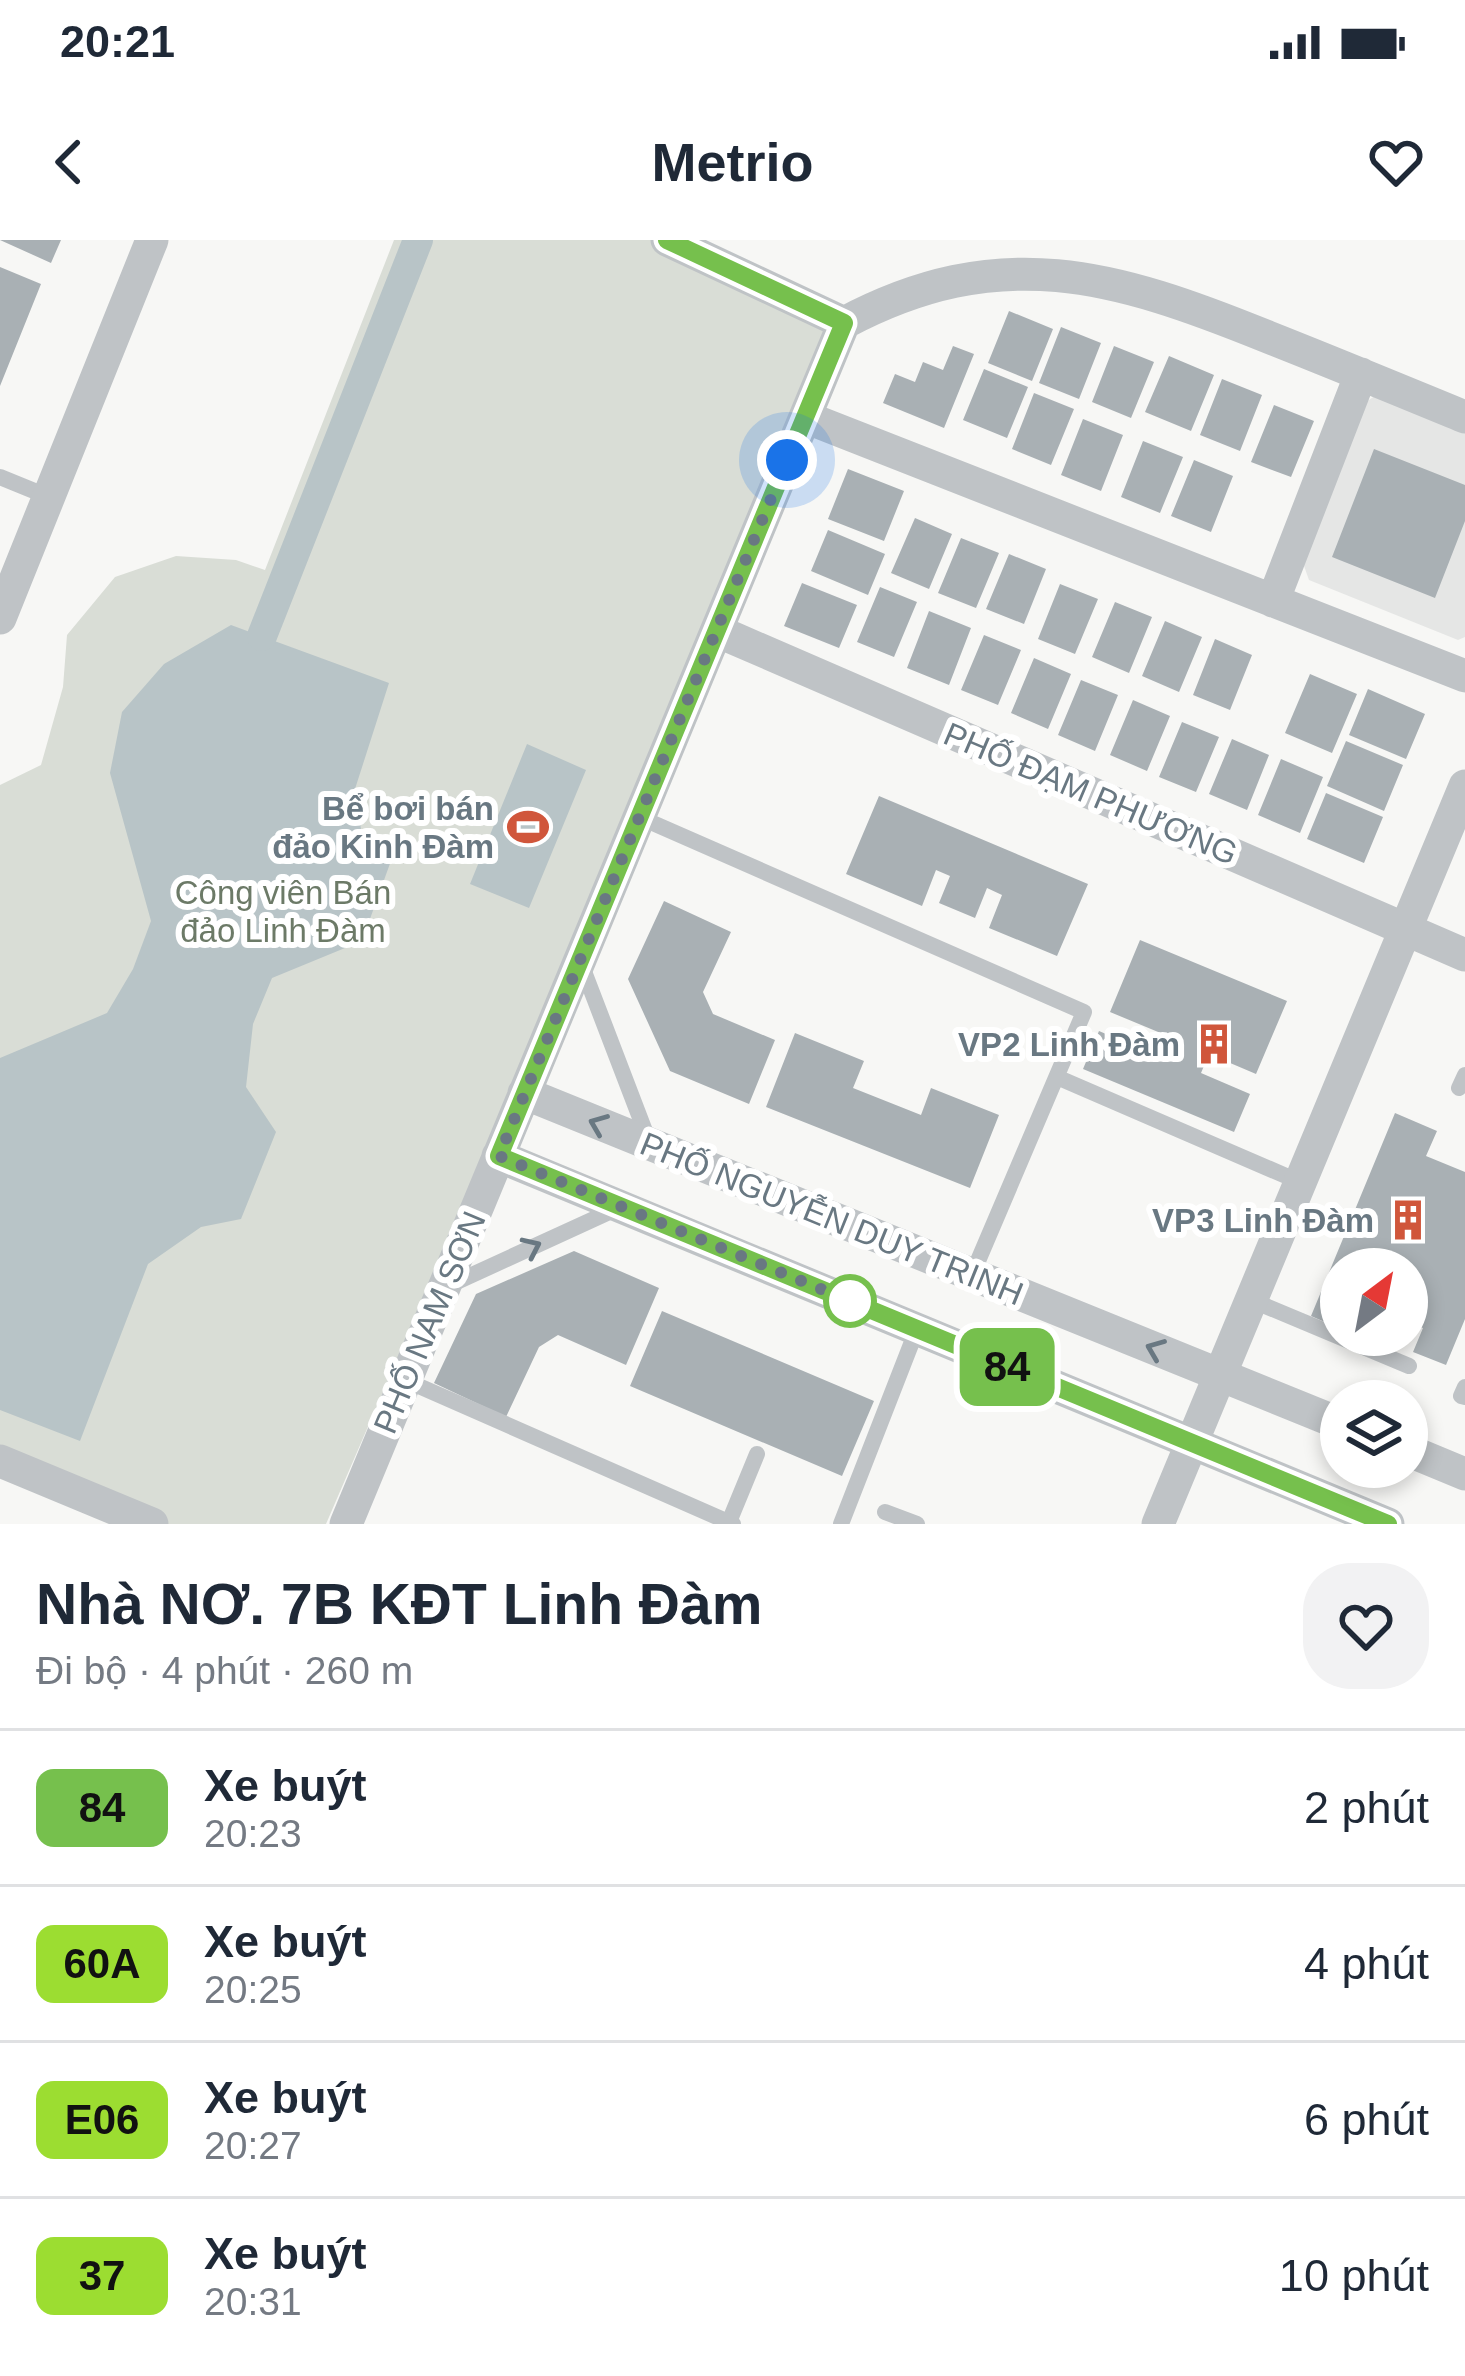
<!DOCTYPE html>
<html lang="vi">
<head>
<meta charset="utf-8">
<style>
	:root { --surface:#fff; --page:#f2f2f3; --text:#1f2937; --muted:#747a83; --line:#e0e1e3 }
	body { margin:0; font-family:Helvetica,sans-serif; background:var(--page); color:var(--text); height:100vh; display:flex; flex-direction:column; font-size:45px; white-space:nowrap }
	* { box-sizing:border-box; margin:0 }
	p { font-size:39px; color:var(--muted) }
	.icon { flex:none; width:66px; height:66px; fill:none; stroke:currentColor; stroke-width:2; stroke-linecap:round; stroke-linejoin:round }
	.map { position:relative; height:1284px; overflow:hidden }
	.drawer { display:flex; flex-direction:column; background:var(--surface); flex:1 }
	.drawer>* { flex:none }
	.badge { padding:0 24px; border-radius:18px; font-size:42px; line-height:78px }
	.needle { width:78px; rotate:32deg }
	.controls { position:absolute; left:1320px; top:1008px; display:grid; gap:24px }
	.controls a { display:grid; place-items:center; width:108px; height:108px; border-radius:50%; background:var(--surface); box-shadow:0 6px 18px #0003; font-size:60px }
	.you { position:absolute; width:60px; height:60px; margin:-30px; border:9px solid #fff; border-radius:50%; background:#1a73e8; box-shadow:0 0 0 18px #1a73e833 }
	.map>.badge { position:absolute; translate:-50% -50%; box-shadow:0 0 0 6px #fff }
	.round { display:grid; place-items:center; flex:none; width:126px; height:126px; border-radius:48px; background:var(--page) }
	.head { display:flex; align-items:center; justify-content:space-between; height:204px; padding:0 36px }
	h1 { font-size:57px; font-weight:700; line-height:90px }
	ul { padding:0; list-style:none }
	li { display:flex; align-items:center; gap:36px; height:156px; padding:0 36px; border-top:3px solid var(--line) }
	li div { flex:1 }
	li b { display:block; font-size:45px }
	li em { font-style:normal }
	li .badge { min-width:132px; font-weight:700; text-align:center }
	.status { display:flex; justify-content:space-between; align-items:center; height:84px; padding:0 60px; background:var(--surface); direction:ltr }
	.status svg { height:33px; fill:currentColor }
	header { display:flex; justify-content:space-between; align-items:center; height:156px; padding:0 36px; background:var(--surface); font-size:54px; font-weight:700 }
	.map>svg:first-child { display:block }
</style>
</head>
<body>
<div class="status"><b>20:21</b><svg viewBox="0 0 49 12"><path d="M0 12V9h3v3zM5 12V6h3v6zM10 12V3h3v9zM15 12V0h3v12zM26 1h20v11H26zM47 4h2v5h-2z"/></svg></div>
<header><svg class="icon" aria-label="back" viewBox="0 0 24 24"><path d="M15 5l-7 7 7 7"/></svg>Metrio<svg class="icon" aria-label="heart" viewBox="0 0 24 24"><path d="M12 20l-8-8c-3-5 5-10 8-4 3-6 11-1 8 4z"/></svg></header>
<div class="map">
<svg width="1465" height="1284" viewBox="0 0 1465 1284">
	<rect width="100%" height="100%" fill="#f7f7f5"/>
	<path fill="#e5e6e5" d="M1379 153 1465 188V397L1458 400 1309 340 1303 323 1366 162Z"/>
	<path fill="#d9ddd6" d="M394 0H667L844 83 326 1284H152L0 1221V545L41 525 63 447 67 395 115 337 176 316 236 320 265 330Z"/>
	<path fill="#b8c4c7" d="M231 385 389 443 355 549 361 589 392 618 362 701 272 738 253 784 246 847 276 892 241 979 201 987 148 1024 80 1201 0 1170V818L107 773 133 729 151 681 110 533 122 472 164 424Z
		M527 504 586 530 529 668 470 644Z"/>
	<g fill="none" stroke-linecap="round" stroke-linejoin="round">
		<path stroke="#b8c4c7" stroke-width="30" d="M262 396 418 0"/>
	</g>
	<path fill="#a9b0b4" d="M0 0H61L51 23Z
		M0 27 41 44 0 146Z
		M1009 71 1053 89 1032 141 988 123Z
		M1061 87 1101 103 1079 159 1039 143Z
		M953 106 974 114 944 188 883 163 895 134 915 142 923 122 943 130Z
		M1114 106 1154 122 1131 178 1092 162Z
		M1169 116 1214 135 1191 191 1145 172Z
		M984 129 1028 147 1007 198 963 180Z
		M1222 139 1262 155 1240 211 1200 195Z
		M1034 153 1074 169 1051 225 1012 209Z
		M1274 165 1314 181 1291 237 1251 222Z
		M1083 179 1123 195 1101 251 1061 235Z
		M1143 201 1183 217 1160 273 1121 257Z
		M1374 209 1465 245V281L1435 358 1332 317Z
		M1194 220 1233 236 1211 292 1171 276Z
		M848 229 904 251 884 301 828 279Z
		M915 278 952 294 929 349 891 333Z
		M828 290 885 314 868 355 811 331Z
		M961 298 999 313 976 368 938 353Z
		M1009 314 1046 329 1024 384 986 369Z
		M802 343 857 365 839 408 784 386Z
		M1060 344 1098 359 1075 414 1038 399Z
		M880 347 917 362 894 417 857 402Z
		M1115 362 1152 377 1129 433 1092 417Z
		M929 371 971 388 949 445 907 428Z
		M1165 381 1202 397 1179 452 1142 436Z
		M984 395 1021 410 998 465 961 450Z
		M1215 399 1252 415 1230 470 1193 455Z
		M1034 418 1071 434 1048 489 1011 473Z
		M1310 434 1357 454 1332 513 1285 493Z
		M1081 440 1118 455 1095 511 1058 495Z
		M1368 449 1425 474 1406 519 1349 495Z
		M1133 460 1170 476 1147 531 1110 515Z
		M1182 482 1219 497 1196 552 1159 537Z
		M1232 499 1269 515 1247 570 1209 554Z
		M1346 501 1403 525 1384 571 1327 546Z
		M1281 519 1323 537 1300 593 1258 575Z
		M1326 553 1383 577 1364 623 1307 599Z
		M879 556 1088 644 1057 716 989 688 1002 655 987 648 975 678 939 663 950 636 936 630 922 666 846 634Z
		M664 661 731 692 703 752 713 774 775 800 749 864 670 831 628 739Z
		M1140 700 1287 761 1256 834 1209 814 1201 833 1250 854 1234 892 1083 829 1099 791 1155 815 1163 794 1110 772Z
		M795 793 864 821 853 848 921 875 931 848 999 875 970 948 766 867Z
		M1395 873 1437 891 1426 916 1465 932V1079L1446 1125 1413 1112 1423 1088 1407 1082V1029H1341V1089L1311 1076Z
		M574 1011 659 1048 626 1125 558 1095 539 1107 506 1177 434 1143 476 1054Z
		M662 1071 874 1161 842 1236 630 1146Z"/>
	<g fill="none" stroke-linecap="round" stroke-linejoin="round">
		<path stroke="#bfc3c6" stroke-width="16" d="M0 237 49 257
			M639 577 1084 772 972 1035
			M580 721 650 904
			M1059 838 1300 942
			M1459 848 1465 835
			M450 1045 618 968
			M1251 1060 1409 1126
			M405 1140 733 1284
			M1465 1147 1461 1156 1465 1157
			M885 1272 917 1284
			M729 1282 757 1214
			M841 1284 917 1089"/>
		<path stroke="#bfc3c6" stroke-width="33" d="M667 0 844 83
			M844 83C1000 0 1115 35 1268 97 1334 123 1399 150 1465 177
			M805 177 1465 436
			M1273 361 1361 134
			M0 378 152 0
			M717 391 1465 715
			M524 853 1341 1184
			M498 916 1388 1284
			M1407 1210 1465 1234
			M0 1221 152 1284
			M346 1284 844 83
			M1158 1284 1465 546"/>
	</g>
	<defs><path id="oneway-chevron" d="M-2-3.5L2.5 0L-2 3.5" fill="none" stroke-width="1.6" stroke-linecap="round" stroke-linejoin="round" transform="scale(3)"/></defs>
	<g stroke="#697882">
		<use href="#oneway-chevron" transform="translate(598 884) rotate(-158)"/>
		<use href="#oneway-chevron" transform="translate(532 1007) rotate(-25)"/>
		<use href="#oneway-chevron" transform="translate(1155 1109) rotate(-158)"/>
	</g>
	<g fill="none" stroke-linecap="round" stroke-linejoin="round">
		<g stroke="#fff" stroke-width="27">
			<path id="line" d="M667 0 844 83 499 916 1388 1284"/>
		</g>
		<use href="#line" stroke="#76c04d" stroke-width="18"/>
		<path stroke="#697882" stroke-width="12" stroke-dasharray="0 21.6" d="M787 220 499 916 850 1061"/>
	</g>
	<defs>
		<g id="stadium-bare" transform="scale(3.24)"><path d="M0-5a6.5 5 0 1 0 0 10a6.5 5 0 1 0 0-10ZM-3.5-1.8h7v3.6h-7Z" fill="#d0563b" stroke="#fff" stroke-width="2.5" paint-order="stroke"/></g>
		<g id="building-bare" transform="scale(3.24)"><path d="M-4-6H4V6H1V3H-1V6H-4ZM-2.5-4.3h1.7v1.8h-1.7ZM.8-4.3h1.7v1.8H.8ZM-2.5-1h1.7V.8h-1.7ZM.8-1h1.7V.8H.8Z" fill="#d0563b" stroke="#fff" stroke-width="2.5" paint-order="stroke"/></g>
	</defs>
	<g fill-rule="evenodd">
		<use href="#stadium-bare" x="528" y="587"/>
		<use href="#building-bare" x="1214" y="804"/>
		<use href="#building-bare" x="1408" y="980"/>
	</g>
	<circle fill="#fff" stroke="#76c04d" stroke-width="6" cx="850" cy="1061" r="24"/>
	<g text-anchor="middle" stroke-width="12" stroke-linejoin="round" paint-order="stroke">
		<g font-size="33" fill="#697882" stroke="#fff">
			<text transform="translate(1091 553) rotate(23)" y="12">PHỐ ĐẠM PHƯƠNG</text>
			<text transform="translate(832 978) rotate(22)" y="12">PHỐ NGUYỄN DUY TRINH</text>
			<text transform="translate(429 1082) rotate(-67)" y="12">PHỐ NAM SƠN</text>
		</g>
		<g font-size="33" font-weight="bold" fill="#697882" stroke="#fff" text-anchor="end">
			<text x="494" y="580">Bể bơi bán<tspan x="494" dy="38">đảo Kinh Đàm</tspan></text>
			<text x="1180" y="816">VP2 Linh Đàm</text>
			<text x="1374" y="992">VP3 Linh Đàm</text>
		</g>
		<g font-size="33" fill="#6c7a67" stroke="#fff">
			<text x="283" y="664">Công viên Bán<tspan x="283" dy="38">đảo Linh Đàm</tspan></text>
		</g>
	</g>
</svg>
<div class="controls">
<a><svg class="needle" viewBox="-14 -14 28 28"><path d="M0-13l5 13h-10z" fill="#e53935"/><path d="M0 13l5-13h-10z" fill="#747a83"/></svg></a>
<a><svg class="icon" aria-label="layers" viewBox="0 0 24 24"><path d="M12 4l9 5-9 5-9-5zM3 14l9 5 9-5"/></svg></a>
</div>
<div class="you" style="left:787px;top:220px"></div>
<b class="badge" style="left:1007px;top:1127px;background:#76c04d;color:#111">84</b>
</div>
<section class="drawer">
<div class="head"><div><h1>Nhà NƠ. 7B KĐT Linh Đàm</h1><p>Đi bộ · 4 phút · 260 m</p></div><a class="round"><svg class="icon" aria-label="heart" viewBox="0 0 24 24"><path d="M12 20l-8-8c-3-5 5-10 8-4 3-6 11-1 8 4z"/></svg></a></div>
<ul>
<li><span class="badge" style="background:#76c04d;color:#111">84</span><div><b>Xe buýt</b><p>20:23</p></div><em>2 phút</em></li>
<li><span class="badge" style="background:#9cdd31;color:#111">60A</span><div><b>Xe buýt</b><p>20:25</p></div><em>4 phút</em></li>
<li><span class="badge" style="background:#9cdd31;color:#111">E06</span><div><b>Xe buýt</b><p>20:27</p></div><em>6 phút</em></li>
<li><span class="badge" style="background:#9cdd31;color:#111">37</span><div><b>Xe buýt</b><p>20:31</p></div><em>10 phút</em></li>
</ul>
</section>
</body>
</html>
